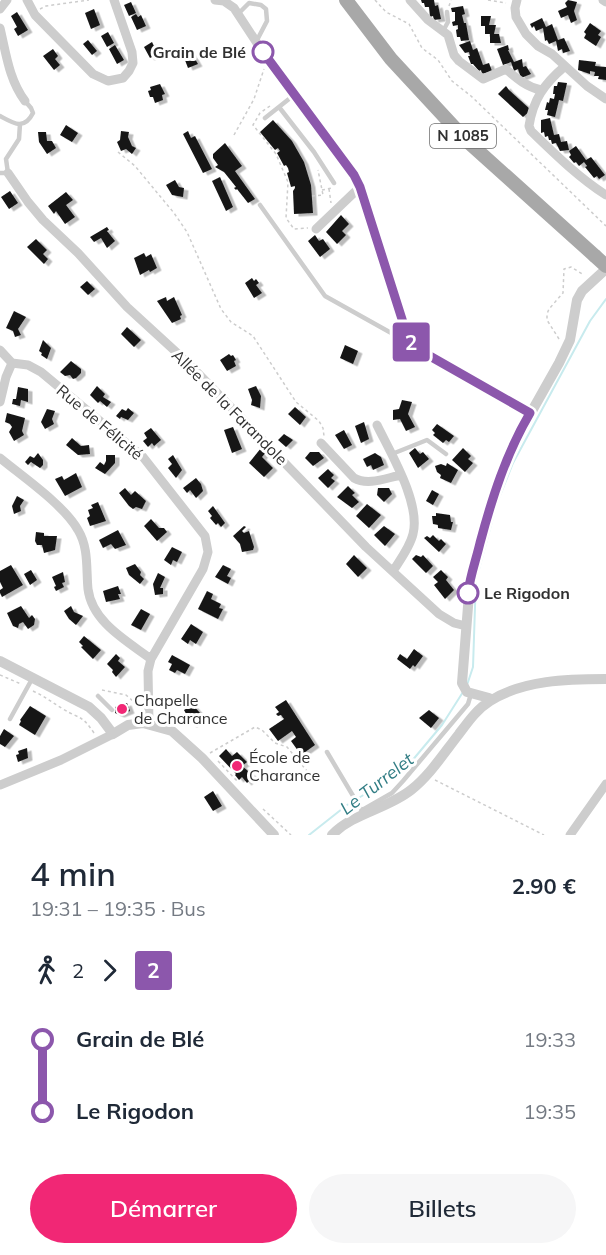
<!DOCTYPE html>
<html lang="fr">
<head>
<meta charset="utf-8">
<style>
	:root { --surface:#fff; --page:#f6f6f7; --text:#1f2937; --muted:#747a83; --accent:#f12775 }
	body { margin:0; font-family:Mulish,sans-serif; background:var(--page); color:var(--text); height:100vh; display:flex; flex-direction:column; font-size:22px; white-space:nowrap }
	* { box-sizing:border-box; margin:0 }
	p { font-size:20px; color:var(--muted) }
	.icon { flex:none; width:33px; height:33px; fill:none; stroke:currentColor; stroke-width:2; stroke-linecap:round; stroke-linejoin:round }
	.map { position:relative; height:835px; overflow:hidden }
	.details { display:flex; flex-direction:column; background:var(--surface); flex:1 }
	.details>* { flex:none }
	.badge { padding:0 12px; border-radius:4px; font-size:21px; line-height:39px }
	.map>.badge { position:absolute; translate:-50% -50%; box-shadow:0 0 0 3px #fff }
	.legs { display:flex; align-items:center; gap:9px; height:66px; padding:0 30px; font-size:20px }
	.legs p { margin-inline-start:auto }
	.head { display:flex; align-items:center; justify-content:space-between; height:102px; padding:0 30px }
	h1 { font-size:33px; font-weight:600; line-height:45px }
	.button { display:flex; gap:12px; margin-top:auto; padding:12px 30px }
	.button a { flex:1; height:69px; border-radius:36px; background:var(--accent); color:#fff; font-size:24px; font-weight:600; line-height:69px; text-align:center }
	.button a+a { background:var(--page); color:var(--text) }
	ul { padding:0 30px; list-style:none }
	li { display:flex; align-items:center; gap:21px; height:72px; font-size:22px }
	li i { display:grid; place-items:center; width:9px; height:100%; margin:0 8px; background:currentColor }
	li i::after { content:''; width:15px; height:15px; margin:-8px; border:4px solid; border-radius:50%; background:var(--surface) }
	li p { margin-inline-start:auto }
	li:first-child i { background:linear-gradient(#0000 50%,currentColor 0) }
	li:last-child i { background:linear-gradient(currentColor 50%,#0000 0) }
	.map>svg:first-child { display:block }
</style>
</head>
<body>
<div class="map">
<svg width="606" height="835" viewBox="0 0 606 835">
	<defs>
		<filter id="shadow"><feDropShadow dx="4.5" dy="2.5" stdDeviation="0" flood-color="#0004"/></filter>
	</defs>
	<rect width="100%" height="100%" fill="#fff"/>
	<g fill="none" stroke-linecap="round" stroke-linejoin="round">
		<path stroke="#c8ebee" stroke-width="2" d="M479 569 497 503 513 463 590 321 606 299
			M467 685 473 667 476 577
			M309 835 347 805 380 785 411 762 442 725 463 692"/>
	</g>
	<path fill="#171717" filter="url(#shadow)" d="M421 0H434L435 6 438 5 441 19 434 20 433 16 430 17 429 7H425L424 3H422Z
		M568 0 577 2 574 11 577 20 571 23 568 15 561 18 558 11 567 7 565 3Z
		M131 2 136 13 129 16 124 5Z
		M463 6 465 14 462 15 464 23H466L469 40 461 41 460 37H457L456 30 458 29V25L453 26 452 22 455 21V12H452L451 8Z
		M94 9 100 25 91 29 85 13Z
		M17 12 28 30 18 36 14 29 17 27 11 16Z
		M136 14 138 17 141 15 146 26 137 30 131 17Z
		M481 16H491L489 25H496L494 34H499L501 43H490V34H485V26H481Z
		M542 18 546 27 552 24 558 40 564 38 570 51 563 53 562 49 558 51 556 41 549 44 547 40 545 41 543 28 536 31 534 26 532 28 530 24Z
		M590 23 601 31 598 35 601 37 596 46 584 38 586 34 584 32Z
		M108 32 114 43 107 47 101 36Z
		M88 40 97 51 92 55 83 44Z
		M470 41 473 50 477 48 483 65 489 63 492 71 482 74 481 70 479 71 473 64H471L468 56H470L469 52 465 53 459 45Z
		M152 42 158 54 150 58 144 47Z
		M115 45 124 60 117 64 109 49Z
		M508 45 509 50H508L514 62 522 59 523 67 526 66 531 74 521 78 518 69 514 71 511 62 503 65 497 49Z
		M53 49 58 56 55 59 60 65 54 70 43 56Z
		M191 52 198 64 188 68 183 55Z
		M579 60 596 62 595 66 606 67V80L598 79 599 76H594L595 72 590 71V74L578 70Z
		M558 82 567 83 563 101 559 100 555 117 547 115 548 110H545L547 102 549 103 550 98 554 99 555 94H553L554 86H557Z
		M160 84 165 94 162 95 163 100 155 103 153 97H150L148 91 151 90 150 87Z
		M506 86 509 90 531 110 523 117 498 94Z
		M550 118 554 135 559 134 561 142 567 141 569 150 560 151 556 143 552 144 551 140H549L548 136 545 137 544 132 541 133V120Z
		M273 120 292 141 304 162 311 185 313 213 294 214 293 191 295 188V186L291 187 287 173 289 172 288 168 286 165 284 166 277 153 280 151 278 148 275 150 260 132Z
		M66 125 78 133 72 142 60 135Z
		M121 131 129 132 128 137 132 146 136 148 132 154 126 149 121 151 117 142 120 140Z
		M188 131 191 138 195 136 212 169 203 173 183 134Z
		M38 132H46L47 141H52L56 148 47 154 39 142Z
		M225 143 242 166 235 171 255 199 248 203 237 189 236 190 234 188 236 187 224 172 215 167 218 165 213 158V154Z
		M576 146 586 160 591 157 605 175 599 179 597 176 594 178 585 167 587 166 584 162 579 166 576 162 574 163 569 157 571 155 569 151Z
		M220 177 233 207 226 211 212 181Z
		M175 180 179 187 184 188 183 197 172 195 166 185Z
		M10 191 18 203 9 209 1 197Z
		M66 192 73 200 66 205 75 217 65 224 56 211 54 214 48 206Z
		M341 215 349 224 342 231 346 235 337 244 326 232Z
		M107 227 109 230 107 231 115 241 107 248 101 238 94 242 90 237Z
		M315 235 319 241 323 239 330 249 320 257 308 241Z
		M36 239 47 250 43 254 48 259 44 264 27 247Z
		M144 253 146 257 151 254 157 268 150 272 149 270 140 275 134 258Z
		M252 278 254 281 256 279 259 283 256 285 262 293 254 298 245 283Z
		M87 281 95 289 88 295 80 287Z
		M166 297 167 301 174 297 182 315 180 316 181 319 172 323 157 301Z
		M14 311 26 317 18 329 21 335 15 337 13 331 6 328Z
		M127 327 141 340 134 347 121 334Z
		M43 340 51 348 47 359 41 355 42 353 39 351Z
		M345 345 358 351 353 364 340 358Z
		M229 354 231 356 233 355 236 360 234 361 236 366 227 371 220 360Z
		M71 361 81 369V373L76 378 73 379 70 375 65 376 60 372Z
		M97 386 105 394 103 397 111 402 107 407 100 401 98 403 90 395Z
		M256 386 261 396 260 408 251 405 252 400 248 389Z
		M18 387 28 389V402L21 400 20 406 12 404 13 399H16Z
		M402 400 412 402 408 414 415 427 406 431 400 419 393 420V410L399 409Z
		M295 407 306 417 300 425 288 414Z
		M128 408 134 413 128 420 121 417 120 419 116 416 122 409 126 411Z
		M47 409 55 411 52 419 54 424 45 429 41 422Z
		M7 413 25 418 22 431 24 435 14 441 9 432 12 427 10 424 5 422Z
		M364 422 369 439 361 443 355 426Z
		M437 424 454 436 449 442 446 440 443 443 433 435 435 433 432 430Z
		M233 427 242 449 232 453 224 430Z
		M151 428 161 440 154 446 152 443 148 447 143 441 147 438 144 433Z
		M344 430 352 445 344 449 335 435Z
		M284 434 293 440 286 447 278 440Z
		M72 438 81 446 89 445 90 454 78 455 66 445Z
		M261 448 266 452 262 457 273 468 264 477 249 463Z
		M415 448 420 454 423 452 429 459 418 468 409 453Z
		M463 448 471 456 468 459 473 463 465 472 452 460Z
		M310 452H319L324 458 313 466 305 458Z
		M38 453 43 460V465L40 468 31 462 28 465 25 462 30 456 34 458Z
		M375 453 381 457 384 465 373 470 371 465 367 467 363 459Z
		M106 455H115V463L105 474 95 468 100 462 104 465 106 461Z
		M173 455 182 470 176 478 168 468 172 464 168 459Z
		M447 463 458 470 451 483 440 478 441 475 437 472 435 466 441 464 446 466Z
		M328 469 334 475 331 478 335 481 328 488 318 478Z
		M76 473 82 487 65 496 55 479 62 476 64 480Z
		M196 478 201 484 203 491 196 498 190 490 187 493 183 488Z
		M348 486 355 493 352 495 359 502 352 508 337 497Z
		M125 488 131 495 135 491 146 501 142 509 136 507 133 509 129 506 119 493Z
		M378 488H389L392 494 384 502 377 495Z
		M432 490 439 494 433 505 426 501Z
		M17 496 24 500 20 506 21 511 14 514 12 506Z
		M98 502 106 521 90 526 87 518 90 516 88 510 93 508 91 505Z
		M367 504 381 515 369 528 356 516Z
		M213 506 225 523 221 527 218 523 216 525 210 518 212 516 208 511Z
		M436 513 450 515 451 522H453L451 530 438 528V525L433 524 432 516H436Z
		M151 519 159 528H164L167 532 157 541 144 526Z
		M244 526 246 527 242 531 244 533 249 531 254 547 253 550 242 552 240 544 233 536Z
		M384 526 395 534 385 546 374 535Z
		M118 530 126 545 115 549 111 544 103 548 99 540Z
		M36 532 44 533V536H57L55 550 44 553 42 545H37L35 541Z
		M433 535 439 541 441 539 446 544 439 552 424 538 427 536 430 538Z
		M172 547 182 552 177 562 173 560 171 565 164 560Z
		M354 555 367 568 358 577 346 564Z
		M416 555 421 557 423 555 433 566 426 573 412 559Z
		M135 564 141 572 140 575 144 579 140 584 129 575 126 568Z
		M11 565 23 585 2 597 0 593V590L3 588 0 582V571Z
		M223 565 231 569 227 576 231 578 228 584 215 577Z
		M31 570 37 580 30 585 24 574Z
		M441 570 448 577 446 580 454 590 445 599 434 585 438 582 433 577Z
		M63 572 65 582 62 583 64 587 56 591 54 587 56 586 52 577Z
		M158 573 165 577 160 588H163V594L155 595 153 584Z
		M118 586 121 594H118L120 599 106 602 103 591Z
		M207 591 213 594 211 599 221 604 219 608 223 609 218 619 198 609Z
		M21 606 29 618 32 615 35 619 34 625 28 629 23 622 19 624 18 628 13 626 7 613Z
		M71 606 74 612 83 616 76 625 69 619 64 611Z
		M141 609 150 614 141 630 131 625Z
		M191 624 203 632 196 644 190 640 188 644 181 639Z
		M84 636 101 650 93 659 81 647 83 646 79 642Z
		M414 649 423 656 415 667 413 665 410 669 397 659 400 654 407 659Z
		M116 654 120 658 118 661 125 667 116 677 112 672 113 670 107 664Z
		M172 655 190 665 185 674 177 670 175 673 169 670 172 664 168 662Z
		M286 700 315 745 301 755 291 741 296 737 292 731 278 741 269 729 284 719 281 715 278 716 276 714 279 712 275 707Z
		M127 703 130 711 120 715 115 713V707Z
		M193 705 200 713 198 714 201 720 192 725 184 710Z
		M30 706 46 716 35 735 19 725 21 721 20 720Z
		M429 710 439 718 431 728 419 718Z
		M4 729 14 736 5 747 0 744V736Z
		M27 748 28 758 18 762 16 755 19 754 18 751Z
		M226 749 232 756 237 752 247 762 242 766 254 776 247 783 242 777 239 780 235 775 236 774 219 756Z
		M213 791 222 806 213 811 204 797Z"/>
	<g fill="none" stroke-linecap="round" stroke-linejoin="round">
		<path stroke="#cdcdcd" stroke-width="1.5" stroke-dasharray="3 3" stroke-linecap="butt" d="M375 0 386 12 409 24 422 48 438 60 452 81 471 96 606 226
			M488 0 506 3
			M449 6 451 0
			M40 9 46 6 89 0
			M270 106 260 113 253 125 276 154 288 182 286 218 294 229 308 228
			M234 135 254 99 264 69
			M118 152 135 166 174 213 187 232 221 309 231 322 253 336 296 402 319 421 323 428 324 436
			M329 189 331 203
			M322 190 332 188
			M312 196 323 195 318 170
			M559 339 547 320V314L549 309 563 293 564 269 571 267 584 275
			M0 675 21 684
			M102 690 126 695 140 707
			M33 691C44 696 53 703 63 709 81 720 81 714 94 733
			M210 753 255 727 262 730 275 743 287 747 307 771 320 778
			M218 761 238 782
			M435 780 544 835
			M263 809 291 835"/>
		<path stroke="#cdcdcd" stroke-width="4.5" d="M239 13 249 3 261 5 266 9 267 21 256 42
			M443 31 448 22 447 12
			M279 107 314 152 334 183
			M0 116C13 123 24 131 33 113L31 108 25 101
			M265 118 294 95
			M0 173H8L6 159 19 139 20 124
			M260 205 325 296 393 334 403 339 408 338
			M392 454 427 440 446 454
			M98 696 112 710
			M10 719 32 679
			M327 752 362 811
			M364 809 392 793 403 781 468 704 471 694"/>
		<path stroke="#cdcdcd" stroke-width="9" d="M27 0 35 15 93 74 108 81 123 78 129 71 133 63 132 52 114 0
			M215 0 224 1 234 8 268 60 354 175 365 201 404 327 408 338 414 346 530 413
			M410 0 428 20 448 35 454 55 459 61 483 79 506 69C517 79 527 87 541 90
			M517 0 515 8 516 17 526 34 538 46 552 54 587 86 606 99
			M603 0 606 2
			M0 9 7 0
			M0 28C6 53 9 80 25 101
			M564 67C544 84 533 100 529 126L531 131C555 154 578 177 606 195
			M8 173 28 202 43 220 78 253 127 307 187 362 366 547 439 614 454 623 466 626
			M316 229 360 187
			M0 350 12 363
			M0 402 6 377 12 363 28 365 41 372 143 457 205 536 208 552 203 569 151 659 148 671 149 723
			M377 425C390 452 421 503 413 534 410 547 400 560 393 571
			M321 443 354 478C368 486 386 478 401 475
			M0 458C23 477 64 505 78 530 89 548 86 569 88 589 92 622 127 641 151 659
			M0 785 61 760 113 734
			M570 835 606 784"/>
		<path stroke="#cdcdcd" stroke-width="10" d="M0 661 89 707 101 718 113 734 128 725 143 723 172 731 202 758 274 835
			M491 700 489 698 467 692 462 683 470 581 490 506 510 450 559 363 570 340 577 300 582 291 606 269
			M332 835C353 813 387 809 411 790 430 775 444 753 459 734 468 722 477 709 490 701 523 680 568 679 606 679"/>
		<path stroke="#a8a8a8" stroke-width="14" d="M346 0 391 59 466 140 595 256"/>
		<path stroke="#a8a8a8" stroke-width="14" d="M595 256 606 266"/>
	</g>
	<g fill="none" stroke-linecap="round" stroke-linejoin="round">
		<g stroke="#fff" stroke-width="14">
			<path id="line-1" d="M263 52 354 175 360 187 408 338 421 351 530 413C506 454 492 498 480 543 476 560 470 576 468 593"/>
		</g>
		<use href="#line-1" stroke="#8c57ac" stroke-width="9"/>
	</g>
	<g fill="#fff" stroke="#8c57ac" stroke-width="3">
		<circle cx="263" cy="52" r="10"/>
		<circle cx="468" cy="593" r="10"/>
	</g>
	<g fill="#f12775" stroke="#fff" stroke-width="2">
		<circle cx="122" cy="709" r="6"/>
		<circle cx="237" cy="766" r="6"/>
	</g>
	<g text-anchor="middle" stroke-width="6" stroke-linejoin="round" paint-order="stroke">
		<rect fill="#fff" stroke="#6e6e6e" stroke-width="1.5" x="430" y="124" width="66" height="24" rx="4.5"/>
		<g font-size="15" font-weight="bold" fill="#303030">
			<text x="463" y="141">N 1085</text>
		</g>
		<g font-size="16" font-weight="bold" fill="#303030" stroke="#fff" text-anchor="end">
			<text x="246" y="58">Grain de Blé</text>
			<text x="484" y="599" text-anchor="start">Le Rigodon</text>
		</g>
		<g font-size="16" fill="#303030" stroke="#fff">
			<text transform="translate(230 407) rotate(45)" y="6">Allée de la Farandole</text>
			<text transform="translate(100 422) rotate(40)" y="6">Rue de Félicité</text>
		</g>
		<g font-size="16" fill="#303030" stroke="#fff" text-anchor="start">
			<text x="134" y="706">Chapelle<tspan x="134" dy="18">de Charance</tspan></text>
			<text x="249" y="763">École de<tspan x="249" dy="18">Charance</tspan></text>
		</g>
		<g font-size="18" font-style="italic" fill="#317d84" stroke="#fff">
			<text transform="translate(377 784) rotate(-38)" y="6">Le Turrelet</text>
		</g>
	</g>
</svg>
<b class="badge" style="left:411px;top:342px;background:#8c57ac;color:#fff">2</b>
</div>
<section class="details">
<div class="head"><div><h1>4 min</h1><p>19:31 – 19:35 · Bus</p></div><b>2.90 €</b></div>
<div class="legs"><svg class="icon" aria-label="walk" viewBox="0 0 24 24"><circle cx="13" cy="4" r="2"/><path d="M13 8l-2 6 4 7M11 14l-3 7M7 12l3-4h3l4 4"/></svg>2<svg class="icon" aria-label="forward" viewBox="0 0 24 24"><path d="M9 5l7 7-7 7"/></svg><b class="badge" style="background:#8c57ac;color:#fff">2</b></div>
<ul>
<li><i style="color:#8c57ac"></i><b>Grain de Blé</b><p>19:33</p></li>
<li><i style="color:#8c57ac"></i><b>Le Rigodon</b><p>19:35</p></li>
</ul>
<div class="button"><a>Démarrer</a><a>Billets</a></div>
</section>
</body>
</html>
